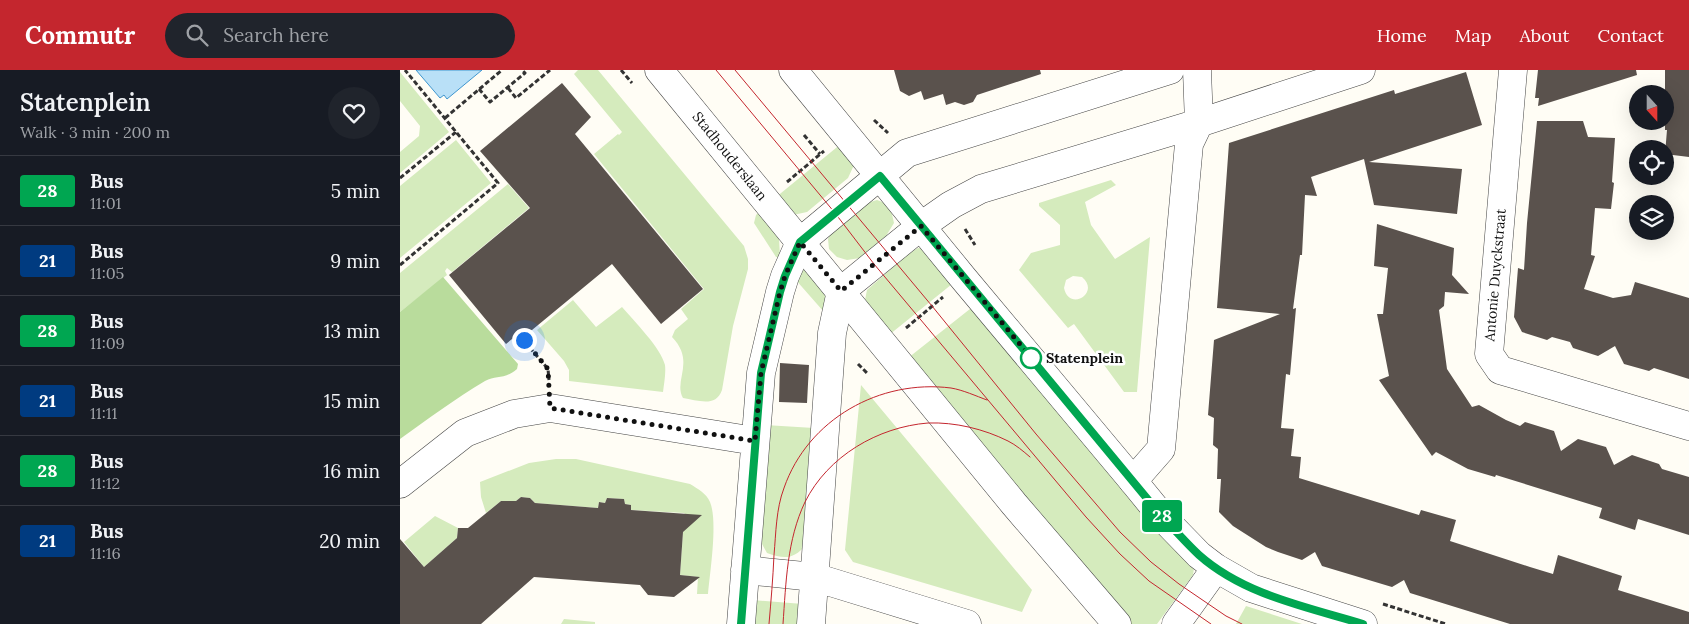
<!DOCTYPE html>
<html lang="en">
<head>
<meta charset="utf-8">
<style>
	:root { --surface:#171b24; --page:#20242c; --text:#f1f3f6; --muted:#9ea1a6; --line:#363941; --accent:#c4262e }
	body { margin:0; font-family:Lora,serif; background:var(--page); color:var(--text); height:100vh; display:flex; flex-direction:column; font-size:19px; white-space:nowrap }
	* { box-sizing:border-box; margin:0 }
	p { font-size:16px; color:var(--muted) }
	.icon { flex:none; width:28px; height:28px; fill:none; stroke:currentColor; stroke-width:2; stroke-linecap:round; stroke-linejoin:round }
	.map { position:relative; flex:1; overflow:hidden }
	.sheet { display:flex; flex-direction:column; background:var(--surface); width:400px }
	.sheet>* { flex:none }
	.badge { padding:0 10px; border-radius:4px; font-size:18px; line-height:32px }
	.needle { width:32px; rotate:159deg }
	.controls { position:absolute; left:1229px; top:15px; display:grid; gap:10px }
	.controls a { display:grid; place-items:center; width:45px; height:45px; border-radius:50%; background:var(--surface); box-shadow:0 5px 20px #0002; font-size:25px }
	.you { position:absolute; width:25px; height:25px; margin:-12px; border:4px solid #fff; border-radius:50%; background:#1a73e8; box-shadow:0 0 0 8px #1a73e833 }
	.map>.badge { position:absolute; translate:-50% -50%; box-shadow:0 0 0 2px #fff }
	.round { display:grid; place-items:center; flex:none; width:52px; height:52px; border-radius:26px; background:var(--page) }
	.headline { display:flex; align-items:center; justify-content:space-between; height:85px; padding:0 20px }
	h1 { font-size:24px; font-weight:600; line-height:38px }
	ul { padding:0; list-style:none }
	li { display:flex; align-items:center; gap:15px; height:70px; padding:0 20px; border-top:1px solid var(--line) }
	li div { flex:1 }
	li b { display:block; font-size:19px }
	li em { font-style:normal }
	li .badge { min-width:55px; font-weight:700; text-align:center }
	header { display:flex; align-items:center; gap:30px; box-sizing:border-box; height:70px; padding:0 25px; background:var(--accent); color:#fff }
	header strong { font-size:24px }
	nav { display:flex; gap:28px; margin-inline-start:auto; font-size:18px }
	.search { width:350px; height:45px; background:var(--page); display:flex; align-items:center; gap:12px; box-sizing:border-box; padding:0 18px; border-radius:28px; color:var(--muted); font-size:19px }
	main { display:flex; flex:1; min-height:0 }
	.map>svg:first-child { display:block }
</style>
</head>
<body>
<header>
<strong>Commutr</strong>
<div class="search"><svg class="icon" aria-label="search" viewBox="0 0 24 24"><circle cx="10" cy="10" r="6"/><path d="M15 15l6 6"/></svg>Search here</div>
<nav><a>Home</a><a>Map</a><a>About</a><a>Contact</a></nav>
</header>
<main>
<section class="sheet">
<div class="headline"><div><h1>Statenplein</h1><p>Walk · 3 min · 200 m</p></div><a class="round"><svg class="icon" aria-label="heart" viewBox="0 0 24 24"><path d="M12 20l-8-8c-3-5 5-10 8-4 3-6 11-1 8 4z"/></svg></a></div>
<ul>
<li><span class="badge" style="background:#00a651;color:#fff">28</span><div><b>Bus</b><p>11:01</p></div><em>5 min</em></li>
<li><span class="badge" style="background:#003b80;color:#fff">21</span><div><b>Bus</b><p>11:05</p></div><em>9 min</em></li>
<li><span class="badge" style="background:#00a651;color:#fff">28</span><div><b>Bus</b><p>11:09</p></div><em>13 min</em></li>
<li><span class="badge" style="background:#003b80;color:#fff">21</span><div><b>Bus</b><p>11:11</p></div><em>15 min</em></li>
<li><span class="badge" style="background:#00a651;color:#fff">28</span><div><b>Bus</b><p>11:12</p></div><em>16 min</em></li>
<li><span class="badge" style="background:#003b80;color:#fff">21</span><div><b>Bus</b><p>11:16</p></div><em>20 min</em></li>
</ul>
</section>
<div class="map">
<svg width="1289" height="554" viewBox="0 0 1289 554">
	<rect width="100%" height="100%" fill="#fffdf5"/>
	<path fill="#d5ebbd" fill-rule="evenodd" d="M178 0H198L344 176 348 189V199L333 256 322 320C316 338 297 330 283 328 273 310 296 292 272 267L275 260 288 249 281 239 304 219 194 84 218 64 219 65 222 62 174 4Z
		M0 2 49 62 0 103V82L19 66 20 56 0 31Z
		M56 70 91 113 0 188V116Z
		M442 73 454 95 448 108 407 142 393 145 375 128Z
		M711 110 716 115 685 132 691 155 715 189 750 167 737 322H724L674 254 668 258 619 200 631 183 660 175V155L639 136V133ZM673 206 682 207C701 223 669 242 664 218L666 210Z
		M108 114 129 138 52 202 47 198 45 201 47 205 0 242V203Z
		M477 130 485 133 491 140 494 153 486 166 460 188 447 190 437 187 429 179 428 169 432 160 467 133Z
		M362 139 379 168 380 187H376L354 153 356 145Z
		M518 178H532L557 210 489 265 464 235 467 220 508 184Z
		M403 195 426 221 424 242 395 209Z
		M173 230 196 257 222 237C234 251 261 278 265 295 266 304 264 313 263 322L169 311V300L164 291 137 260Z
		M575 235 794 498 793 505 757 554H724L508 288Z
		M461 315 632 520 622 542 453 492 445 480Z
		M365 355 414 358 406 475C393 490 384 489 367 483L357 465Z
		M156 389H176L290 414C298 419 306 423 310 432 318 451 310 502 308 524H297L298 507 280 505 283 462 289 448 284 443 231 440V435L225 434 224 429 207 428 205 433 199 432 198 438 135 433 130 428 121 427 116 431H101L86 443 81 427 80 412 129 393Z
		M35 446 58 458 57 468 24 497 4 472Z
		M352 530 403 534 402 554H350Z
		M846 536 902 554H836Z
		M164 549 195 552V554H161Z"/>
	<path fill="#b9dc9c" d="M43 207 118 294 117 299C104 310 96 305 85 311 55 329 28 349 0 369V242Z"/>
	<path fill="#b9e0f7" stroke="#3f96cf" d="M16 0H82L47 29 44 25 40 28Z"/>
	<path fill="#5a524d" d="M494 0H640L641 4 577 25 573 32 564 35 555 32 546 35 543 24 524 30 521 21 509 26 500 21Z
		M1138 0H1236L1237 5 1138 36 1139 28H1135Z
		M1265 0H1289V87L1265 84 1267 60H1265Z
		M1066 2 1082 55 969 92 1062 99 1057 144 974 135 964 89 911 107 917 126 905 125 902 185H900L893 239 896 238 890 305 886 304 881 358 894 359 891 386 901 387 899 408 1019 445 1021 440 1056 450 1050 471 1130 497 1153 504 1158 485 1222 506 1218 520 1289 542V554H1110L1010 523 1004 510 992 517 922 496 915 482 902 490 878 482 866 477 833 456 819 442 821 409H817L818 379 813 375 814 348 808 345 814 270 880 244 817 238 829 73 994 20 995 24Z
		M162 13 191 47 175 64 303 219 261 254 212 194 132 260 121 265 114 271 112 269 106 274 49 205 130 138 80 81Z
		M1137 51H1183L1188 67 1215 68 1212 112 1214 113 1211 139 1195 138 1191 185 1195 186 1184 219 1213 228 1231 225 1235 212 1289 228V309L1254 298 1249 301 1224 294 1215 276 1198 286 1173 278 1170 272 1152 267 1147 270 1122 262 1114 247 1118 198 1124 200 1127 153Z
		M977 154 1054 178 1052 205 1069 224 1045 222 1044 236 1039 240 1047 299 1072 337 1079 335 1106 350 1120 356 1125 352 1154 361 1161 381 1178 369 1206 377 1214 395 1232 385 1259 394 1262 399 1289 407V465L1238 449 1235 460 1199 448 1202 438 1096 405 1095 407 1068 399 1036 382 1032 386 979 310 989 306 977 244H983L988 198 974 196Z
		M380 293 409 295 407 333 379 332Z
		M121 427 130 428 135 433 198 438 199 432 205 433 207 428 224 429 225 434 231 435V440L302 445 283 462 280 505 300 507 274 527 248 525 240 515 134 507 81 554H0V469L24 497 57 468 58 458H68L101 431H116Z"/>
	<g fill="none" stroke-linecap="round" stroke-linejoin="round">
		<g stroke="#444" stroke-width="29">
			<path id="minor" d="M1113 0 1089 284 1100 300 1289 356
				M733 411 761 379 789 74 799 53 797 0
				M0 414 65 363 114 344 150 338 355 371
				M345 500 414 507 567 554
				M341 554 361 303 380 222 385 206 400 172 507 83 770 0
				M411 554 432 263 441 221 521 156 551 135 581 119 799 53 961 0
				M776 554 816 498"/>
		</g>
		<g stroke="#444" stroke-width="29">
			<path id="tertiary" d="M259 0 614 434 717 554
				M393 0 564 209 733 411 764 449 799 485 816 498 851 518 963 554"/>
		</g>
		<path stroke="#333" stroke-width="3" stroke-dasharray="5 2.5" stroke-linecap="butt" d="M221 0 232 13
			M108 18 116 28 150 0
			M79 19 90 32 125 3 122 0
			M45 48 102 0
			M474 50 488 63
			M404 65 420 84
			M0 108 56 62
			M387 112 424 81
			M565 159 575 175
			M0 195 98 113 5 0
			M506 258 543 227
			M120 266 148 299 149 310
			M458 294 468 304
			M983 534 1046 554"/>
		<use href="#minor" stroke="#fff" stroke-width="28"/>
		<use href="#tertiary" stroke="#fff" stroke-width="28"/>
		<path stroke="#c4262e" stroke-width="1" d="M316 0 435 143 474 194 686 447 720 484 749 511 811 554
			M335 0 532 236 636 364 720 462 751 492 779 514 826 546 842 554
			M369 554C371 531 373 508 374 485 376 463 376 439 384 418 408 349 480 309 551 318 563 320 576 326 587 330
			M383 554C386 512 387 470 405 432 428 386 478 357 528 353 555 352 584 359 608 371 616 375 623 381 630 387"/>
	</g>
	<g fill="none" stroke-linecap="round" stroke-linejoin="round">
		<g stroke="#fff" stroke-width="11">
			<path id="line" d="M341 554 361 303 380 222 385 206 400 172 480 106 764 449C776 461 787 474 799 485 844 525 907 537 963 554"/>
		</g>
		<use href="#line" stroke="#00a651" stroke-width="8"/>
		<path stroke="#111" stroke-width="5" stroke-dasharray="0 9" d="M124 270 148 299 150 338 355 371 361 303 380 222 385 206 400 172 441 221 521 156 634 291 631 288"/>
	</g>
	<circle fill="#fff" stroke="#00a651" stroke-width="2.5" cx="631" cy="288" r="10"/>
	<g text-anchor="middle" stroke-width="5" stroke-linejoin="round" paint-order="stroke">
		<g font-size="14" fill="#111" stroke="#fff">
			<text transform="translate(330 86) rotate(51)" y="5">Stadhouderslaan</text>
			<text transform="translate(1095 205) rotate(-85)" y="5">Antonie Duyckstraat</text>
		</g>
		<g font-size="14" font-weight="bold" fill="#111" stroke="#fff" text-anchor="start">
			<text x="646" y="293">Statenplein</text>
		</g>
	</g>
</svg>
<div class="controls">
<a><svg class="needle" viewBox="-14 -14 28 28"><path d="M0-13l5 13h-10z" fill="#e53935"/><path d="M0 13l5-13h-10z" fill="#9ea1a6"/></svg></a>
<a><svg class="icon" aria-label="locate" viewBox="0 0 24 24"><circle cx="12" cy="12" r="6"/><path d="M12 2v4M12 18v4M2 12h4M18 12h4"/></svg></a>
<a><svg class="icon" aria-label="layers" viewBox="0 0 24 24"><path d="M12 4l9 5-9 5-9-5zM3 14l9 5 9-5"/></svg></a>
</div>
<div class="you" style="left:124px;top:270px"></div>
<b class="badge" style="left:762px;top:446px;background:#00a651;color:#fff">28</b>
</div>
</main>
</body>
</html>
